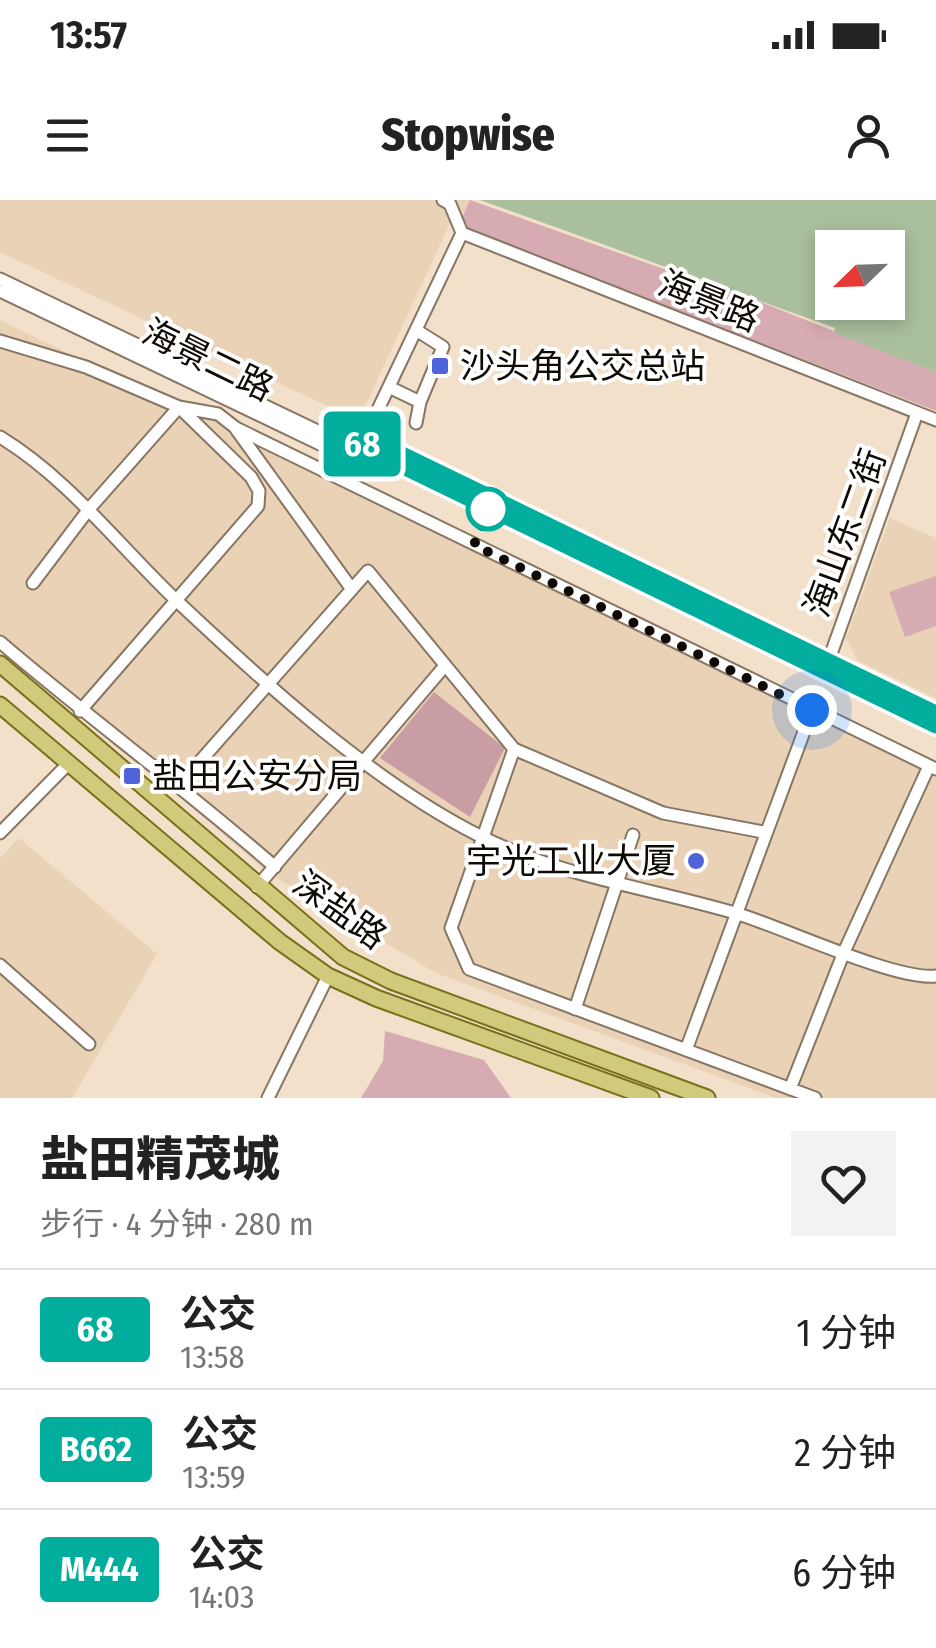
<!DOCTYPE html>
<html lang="zh">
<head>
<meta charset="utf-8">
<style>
	:root { --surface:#fff; --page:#f2f2f2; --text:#222; --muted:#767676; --line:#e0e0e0 }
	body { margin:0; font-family:"Fira Sans Condensed","Noto Sans SC",sans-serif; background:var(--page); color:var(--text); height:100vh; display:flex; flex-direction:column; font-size:38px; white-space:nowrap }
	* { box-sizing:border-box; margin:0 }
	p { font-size:32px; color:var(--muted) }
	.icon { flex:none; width:55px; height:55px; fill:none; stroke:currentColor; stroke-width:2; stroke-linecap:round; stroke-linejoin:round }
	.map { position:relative; height:898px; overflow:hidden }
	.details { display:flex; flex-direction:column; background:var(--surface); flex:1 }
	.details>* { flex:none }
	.badge { padding:0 20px; border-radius:8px; font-size:35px; line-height:65px }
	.needle { width:65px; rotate:247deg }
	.buttons { position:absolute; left:815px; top:30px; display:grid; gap:20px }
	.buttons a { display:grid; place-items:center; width:90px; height:90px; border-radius:0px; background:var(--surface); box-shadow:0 5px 15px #0003; font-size:50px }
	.you { position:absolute; width:50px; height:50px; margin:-25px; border:8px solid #fff; border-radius:50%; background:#1a73e8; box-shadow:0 0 0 15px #1a73e833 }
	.map>.badge { position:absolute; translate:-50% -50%; box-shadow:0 0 0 5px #fff }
	.round { display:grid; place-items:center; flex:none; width:105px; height:105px; border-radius:0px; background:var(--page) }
	.head { display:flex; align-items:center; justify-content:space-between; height:170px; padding:0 40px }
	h1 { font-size:48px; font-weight:800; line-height:75px }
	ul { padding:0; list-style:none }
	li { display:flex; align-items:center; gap:30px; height:120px; padding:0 40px; border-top:2px solid var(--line) }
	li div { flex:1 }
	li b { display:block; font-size:38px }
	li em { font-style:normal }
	li .badge { min-width:110px; font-weight:700; text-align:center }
	.status { display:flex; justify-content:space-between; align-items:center; height:70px; padding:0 50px; background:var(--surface); direction:ltr }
	.status svg { height:28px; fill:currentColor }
	header { display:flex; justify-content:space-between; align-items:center; height:130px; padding:0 40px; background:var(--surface); font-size:45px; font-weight:800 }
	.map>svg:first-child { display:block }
</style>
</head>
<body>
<div class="status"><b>13:57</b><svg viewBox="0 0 49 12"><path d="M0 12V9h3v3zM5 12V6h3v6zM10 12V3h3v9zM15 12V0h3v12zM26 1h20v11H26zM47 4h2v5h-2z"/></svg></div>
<header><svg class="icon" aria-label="menu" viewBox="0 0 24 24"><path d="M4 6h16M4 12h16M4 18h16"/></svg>Stopwise<svg class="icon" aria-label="person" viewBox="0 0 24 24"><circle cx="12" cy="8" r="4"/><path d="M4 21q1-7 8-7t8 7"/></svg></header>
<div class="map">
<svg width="936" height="898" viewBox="0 0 936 898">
	<rect width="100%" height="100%" fill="#f2e0ca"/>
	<path fill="#ead2b7" d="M0 0H470L459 25 451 21 364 209 351 217 0 52Z
		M0 120 179 207 218 214 936 569V898H776L436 773 268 673 0 442Z
		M890 318 936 338V498L857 460 846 438Z
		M19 638 157 754 72 898H0V658Z"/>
	<path fill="#d6abb2" d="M470 0 706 84 708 81 936 172V211L459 25Z
		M936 376V426L905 437 889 392Z
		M385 831 484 860 511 898H361L383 861Z"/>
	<path fill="#c89da4" d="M434 492 505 548 470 617 380 558Z"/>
	<path fill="#aabf9e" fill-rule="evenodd" d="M480 0H936V172L834 133 835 128ZM832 48H888V102H832Z"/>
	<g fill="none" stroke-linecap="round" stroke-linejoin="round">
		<g stroke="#877663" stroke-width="15">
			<path id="minor" d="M443 0 450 4 462 33
				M462 33 936 220
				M0 79 328 236H365L936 513
				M0 91 324 246H360L936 526
				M0 141 86 167 179 207 251 277 259 291 258 306 80 511
				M389 187 420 202 443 147 416 130
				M416 223 420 202
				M236 229 351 388
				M0 237C69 279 119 346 177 401 264 483 375 584 482 637 562 677 650 688 735 713 780 726 896 781 936 776
				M363 241 462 33
				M33 383 89 309 179 207 218 214 236 228 936 569
				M0 442C90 519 186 589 275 667
				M826 468 917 213
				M514 549 451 728 469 769 815 898
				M180 584 368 371 514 549 663 613 763 632
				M0 633 69 563
				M257 687 443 468
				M0 765 89 844
				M575 809 633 635
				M686 850 812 510
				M790 889 844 752 929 566
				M268 898 328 776"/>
		</g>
		<g stroke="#7a6f1a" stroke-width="19">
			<path id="major" d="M0 464 343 757 391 781 707 898
				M0 505 280 742 328 776 376 798 651 898"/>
		</g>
		<use href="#minor" stroke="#fff" stroke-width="11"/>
		<use href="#major" stroke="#d1ca7d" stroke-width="15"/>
	</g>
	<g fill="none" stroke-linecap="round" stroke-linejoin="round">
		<g stroke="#fff" stroke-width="22">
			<path id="line" d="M936 513 365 236 360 246 936 526"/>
		</g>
		<use href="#line" stroke="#01ad9c" stroke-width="15"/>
		<path stroke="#100a04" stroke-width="10" stroke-dasharray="0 18" d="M488 309 474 345 812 510"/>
	</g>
	<g fill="#5064da" stroke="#fff" stroke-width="4">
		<rect x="430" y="156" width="20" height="20" rx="5"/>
		<rect x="122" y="566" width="20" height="20" rx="5"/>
		<circle cx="696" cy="661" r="10"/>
	</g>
	<circle fill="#fff" stroke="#01ad9c" stroke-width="5" cx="488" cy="309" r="20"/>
	<g text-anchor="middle" stroke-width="8" stroke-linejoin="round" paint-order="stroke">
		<g font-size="35" fill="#100a04" stroke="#fff">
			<text transform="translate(709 101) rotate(22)" y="12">海景路</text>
			<text transform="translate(208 160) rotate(26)" y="12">海景二路</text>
			<text transform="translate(845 333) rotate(-70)" y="12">海山东二街</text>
			<text transform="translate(340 710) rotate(36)" y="12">深盐路</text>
		</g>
		<g font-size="35" fill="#100a04" stroke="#fff" text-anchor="start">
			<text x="460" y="178">沙头角公交总站</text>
			<text x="152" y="588">盐田公安分局</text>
			<text x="676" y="673" text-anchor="end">宇光工业大厦</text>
		</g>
	</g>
</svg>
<div class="buttons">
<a><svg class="needle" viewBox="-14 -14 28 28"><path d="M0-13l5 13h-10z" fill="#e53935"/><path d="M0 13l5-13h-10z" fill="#767676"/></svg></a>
</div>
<div class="you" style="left:812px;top:510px"></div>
<b class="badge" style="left:362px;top:244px;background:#01ad9c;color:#fff">68</b>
</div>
<section class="details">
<div class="head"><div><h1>盐田精茂城</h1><p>步行 · 4 分钟 · 280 m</p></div><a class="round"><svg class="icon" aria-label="heart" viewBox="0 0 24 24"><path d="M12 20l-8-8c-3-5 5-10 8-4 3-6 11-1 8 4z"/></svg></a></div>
<ul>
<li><span class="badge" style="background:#01ad9c;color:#fff">68</span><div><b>公交</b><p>13:58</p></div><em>1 分钟</em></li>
<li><span class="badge" style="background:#01ad9c;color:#fff">B662</span><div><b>公交</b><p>13:59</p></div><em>2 分钟</em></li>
<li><span class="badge" style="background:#01ad9c;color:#fff">M444</span><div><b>公交</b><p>14:03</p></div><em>6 分钟</em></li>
</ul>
</section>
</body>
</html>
